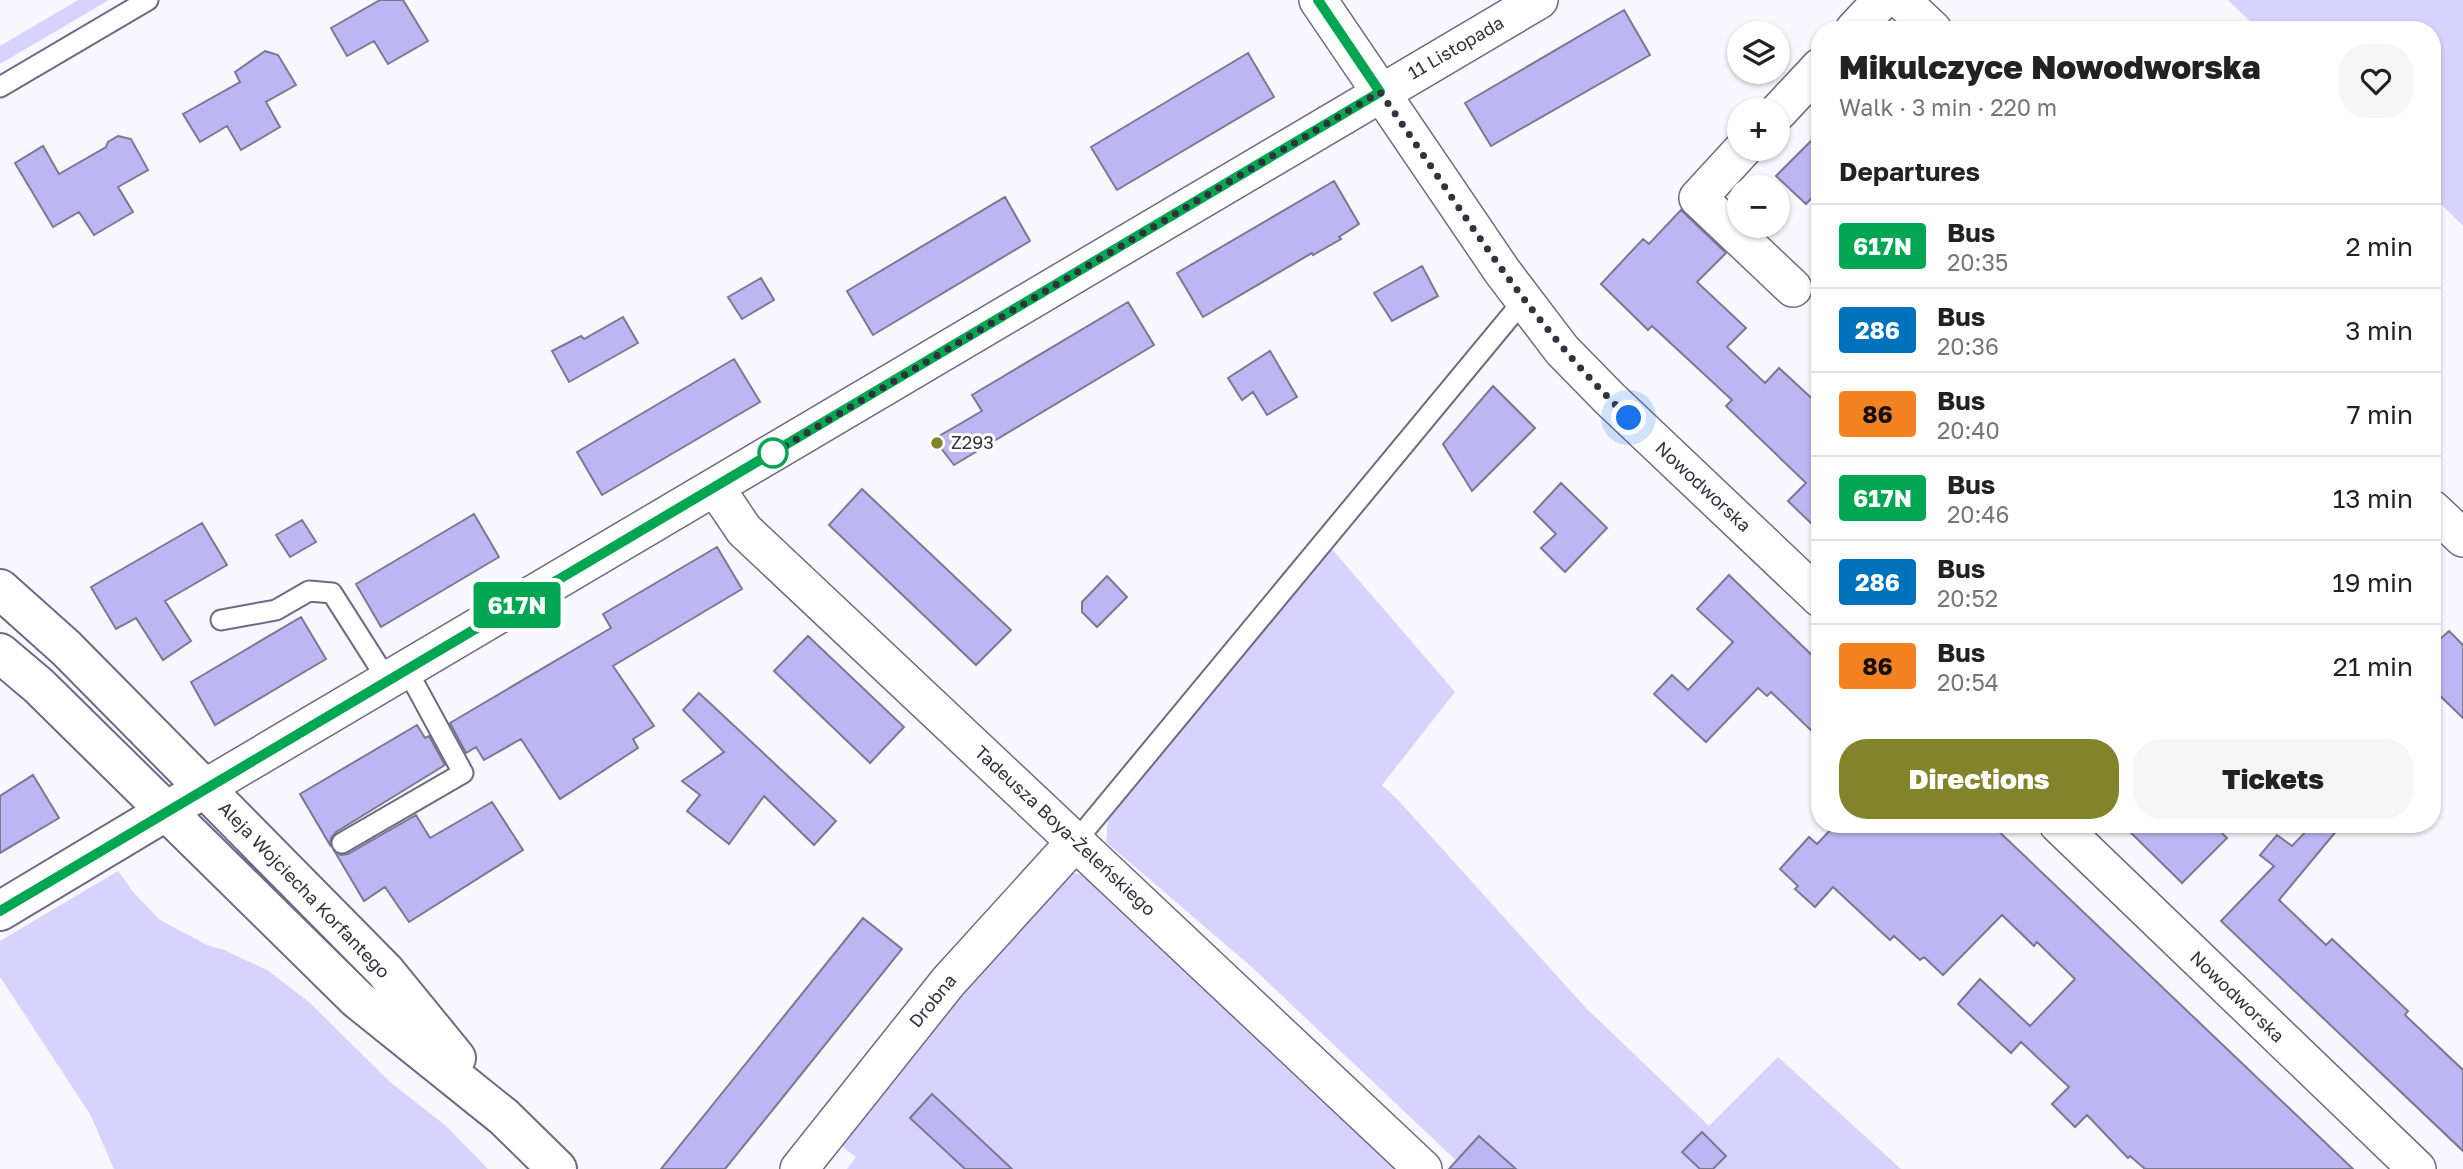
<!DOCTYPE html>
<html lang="en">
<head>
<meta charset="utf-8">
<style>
	:root { --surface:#fff; --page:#f6f6f6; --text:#222; --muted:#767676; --line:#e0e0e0; --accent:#83832c }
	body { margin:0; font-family:"Golos Text",sans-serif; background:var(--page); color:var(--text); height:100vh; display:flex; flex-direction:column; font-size:26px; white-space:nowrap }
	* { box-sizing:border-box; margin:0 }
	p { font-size:23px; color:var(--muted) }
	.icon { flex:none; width:38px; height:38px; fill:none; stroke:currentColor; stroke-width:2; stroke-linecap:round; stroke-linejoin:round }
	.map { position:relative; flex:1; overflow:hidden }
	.panel { position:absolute; left:1811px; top:21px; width:630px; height:812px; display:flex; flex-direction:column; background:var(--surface); border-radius:28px; box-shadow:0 2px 5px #0004 }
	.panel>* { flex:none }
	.badge { padding:0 14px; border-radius:5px; font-size:24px; line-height:46px }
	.tools { position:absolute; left:1727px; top:21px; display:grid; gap:14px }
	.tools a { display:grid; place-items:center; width:63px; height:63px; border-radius:50%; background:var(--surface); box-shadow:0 2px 5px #0004; font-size:35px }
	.you { position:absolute; width:35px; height:35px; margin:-18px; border:5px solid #fff; border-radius:50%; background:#1a73e8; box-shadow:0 0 0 10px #1a73e833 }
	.map>.badge { position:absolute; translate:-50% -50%; box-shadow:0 0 0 4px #fff }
	h2 { padding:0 28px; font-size:26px; line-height:63px }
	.round { display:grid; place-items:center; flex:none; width:74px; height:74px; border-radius:28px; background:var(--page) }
	.headline { display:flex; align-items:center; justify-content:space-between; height:119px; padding:0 28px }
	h1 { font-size:33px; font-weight:800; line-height:52px }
	.cta { display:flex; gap:14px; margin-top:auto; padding:14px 28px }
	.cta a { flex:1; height:80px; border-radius:28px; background:var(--accent); color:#fff; font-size:28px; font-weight:800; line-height:80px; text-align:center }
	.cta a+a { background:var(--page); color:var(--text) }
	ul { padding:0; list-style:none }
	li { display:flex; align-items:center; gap:21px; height:84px; padding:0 28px; border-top:2px solid var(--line) }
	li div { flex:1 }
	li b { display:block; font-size:26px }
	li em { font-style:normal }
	li .badge { min-width:77px; font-weight:700; text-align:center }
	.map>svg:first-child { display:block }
</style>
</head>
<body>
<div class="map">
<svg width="2463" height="1169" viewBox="0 0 2463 1169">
	<rect width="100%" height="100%" fill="#f7f7fd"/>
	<path fill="#d7d3fe" d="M78 0H109L0 64V46Z
		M2228 0H2463V226L2433 196 2432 30H2259Z
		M1331 548 1455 692 1382 785 1399 801 1585 1007 1709 1126 1778 1057 1901 1169H1465L1254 969 1106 842 1108 818Z
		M118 871 133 892 160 920 207 945 224 950 267 970 309 1002 390 1082 446 1126 488 1169H114L90 1114 0 977V941Z
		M1070 873 1091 875 1402 1169H847L856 1157 839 1144 1032 899Z"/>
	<path fill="#bdb6f3" stroke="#7b7893" stroke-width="2" d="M380 0H403L428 41 388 64 374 41 347 56 331 28Z
		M1624 10 1650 55 1491 146 1465 103Z
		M265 51 278 55 296 85 266 102 280 127 241 150 227 126 200 142 183 114 240 82 235 72Z
		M1248 53 1274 97 1117 190 1091 147Z
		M1820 132V189L1806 204 1776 176Z
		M118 136 131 139 148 170 118 187 133 212 94 235 79 212 53 227 15 163 43 146 59 174 106 147 108 142Z
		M1334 181 1359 224 1339 237 1341 239 1313 255 1312 253 1203 317 1177 273Z
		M1005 197 1030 241 873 335 847 291Z
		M1681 210 1726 253 1697 282 1746 328 1727 347 1765 383 1779 368 1820 406V532L1788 501 1806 483 1726 406 1732 400 1652 326 1648 330 1601 284 1643 239 1649 244Z
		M1422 266 1438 296 1392 321 1374 293Z
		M761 278 774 300 742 319 728 297Z
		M1128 302 1154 345 954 465 934 439 982 411 972 395Z
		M623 317 638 343 569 382 552 351 581 336 584 339Z
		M1270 351 1297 397 1267 415 1253 392 1242 400 1228 378Z
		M734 359 760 402 602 495 577 452Z
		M1493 386 1535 428 1472 491 1443 444Z
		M1561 483 1607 528 1565 572 1541 548 1556 534 1534 512Z
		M862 489 1011 630 976 665 829 525Z
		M474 514 499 557 381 627 356 584Z
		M302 520 316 542 290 557 276 535Z
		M202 523 227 565 165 601 191 641 163 660 136 618 116 629 91 587Z
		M717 547 742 589 613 666 654 726 633 739 638 748 560 799 521 739 484 760 476 747 466 753 450 723 611 628 603 614Z
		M1729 575 1820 663V739L1771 692 1767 696 1758 688 1706 742 1654 694 1672 675 1688 690 1733 642 1697 609Z
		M1107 576 1127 597 1097 627 1082 612V602Z
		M301 617 326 659 215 725 191 682Z
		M2449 631 2463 645V718L2432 688V646Z
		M808 636 904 727 870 763 774 671Z
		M699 693 836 821 814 845 764 796 729 844 687 811 700 795 682 781 724 752 683 710Z
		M417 725 425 738 429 736 445 765 336 832 331 838 330 845 300 794Z
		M33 775 59 818 0 853V796Z
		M492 802 523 850 409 922 385 887 364 901 335 852 341 855 348 854 416 815 430 838Z
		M1836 824H1991L2353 1169H2145L2130 1156 2128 1158 2087 1115 2075 1127 2052 1104 2069 1087 2021 1042 2011 1053 1958 1004 1980 979 2030 1026 2075 979 2037 942 2034 946 2002 915 1943 975 1924 957 1920 960 1894 936 1890 940 1833 887 1815 907 1795 889 1798 886 1780 869 1809 837 1817 844Z
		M2122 824H2213L2227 838 2182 883Z
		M2313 824H2333L2338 829 2279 900 2326 945 2332 939 2408 1011 2405 1015 2463 1070V1151L2221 921 2274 866 2260 855 2277 835 2292 846Z
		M863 918 902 949 787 1092 725 1169H661Z
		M932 1094 1012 1169H965L910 1118Z
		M1702 1132 1726 1156 1713 1169H1700L1682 1152Z
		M1479 1136 1516 1169H1449Z"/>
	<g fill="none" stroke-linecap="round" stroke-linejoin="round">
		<g stroke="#6d6a84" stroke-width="23">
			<path id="service" d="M0 87 148 0
				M221 620 276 610 309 591 332 593 388 681
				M1076 841 1523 301
				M342 843 463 773 407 670"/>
		</g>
		<g stroke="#6d6a84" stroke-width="40">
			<path id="minor" d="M1318 0 1502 271 1562 350 1610 399 1820 598
				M1901 0 1933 30
				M1854 30 1882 0
				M1778 112 1820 67
				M1743 149 1698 198 1793 288
				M715 487 744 530 1423 1169
				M2432 509 2463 538
				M205 788 1539 0
				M2058 824 2417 1169
				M799 1169 948 982 1076 841"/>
		</g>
		<g stroke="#6d6a84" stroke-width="42">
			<path id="tertiary" d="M0 911 205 788"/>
		</g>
		<g stroke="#6d6a84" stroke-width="42">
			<path id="secondary" d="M0 589 66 648 385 971 456 1058
				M0 653 39 686 357 999 504 1117 557 1169"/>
		</g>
		<use href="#service" stroke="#fff" stroke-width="19"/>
		<use href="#minor" stroke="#fff" stroke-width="37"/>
		<use href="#tertiary" stroke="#fff" stroke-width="38"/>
		<use href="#secondary" stroke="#fff" stroke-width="38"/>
	</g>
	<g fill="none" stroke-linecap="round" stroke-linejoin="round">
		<g stroke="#fff" stroke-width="16">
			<path id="line" d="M0 911 1380 92 1318 0"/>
		</g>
		<use href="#line" stroke="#00a651" stroke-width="10"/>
		<path stroke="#32313c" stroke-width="7" stroke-dasharray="0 12.6" d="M773 453 763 459 1380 92C1460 206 1527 321 1629 418"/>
	</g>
	<circle fill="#83832c" stroke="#fff" stroke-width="2.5" cx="937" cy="443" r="7"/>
	<circle fill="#fff" stroke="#00a651" stroke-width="3.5" cx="773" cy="453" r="14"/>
	<g text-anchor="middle" stroke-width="6" stroke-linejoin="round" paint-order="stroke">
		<g font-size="18" fill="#32313c" stroke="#fff">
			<text transform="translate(1456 48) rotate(-30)" y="6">11 Listopada</text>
			<text transform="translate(1703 487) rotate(43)" y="6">Nowodworska</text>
			<text transform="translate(1065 831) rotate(43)" y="6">Tadeusza Boya-Żeleńskiego</text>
			<text transform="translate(304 890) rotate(46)" y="6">Aleja Wojciecha Korfantego</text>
			<text transform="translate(2237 997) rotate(44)" y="6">Nowodworska</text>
			<text transform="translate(933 1001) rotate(-51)" y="6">Drobna</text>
		</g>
		<g font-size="18" fill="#32313c" stroke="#fff" text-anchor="start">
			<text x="951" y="449">Z293</text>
		</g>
	</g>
</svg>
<div class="tools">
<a><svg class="icon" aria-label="layers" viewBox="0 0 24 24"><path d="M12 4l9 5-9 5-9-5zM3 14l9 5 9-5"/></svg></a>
<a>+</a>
<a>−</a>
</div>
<div class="you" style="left:1629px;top:418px"></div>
<b class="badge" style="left:517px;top:605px;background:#00a651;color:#fff">617N</b>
<section class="panel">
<div class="headline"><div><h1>Mikulczyce Nowodworska</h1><p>Walk · 3 min · 220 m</p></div><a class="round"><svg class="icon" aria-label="heart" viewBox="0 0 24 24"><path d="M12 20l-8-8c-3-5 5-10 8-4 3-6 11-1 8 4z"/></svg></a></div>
<h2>Departures</h2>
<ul>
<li><span class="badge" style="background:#00a651;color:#fff">617N</span><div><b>Bus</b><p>20:35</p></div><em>2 min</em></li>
<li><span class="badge" style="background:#0072bc;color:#fff">286</span><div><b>Bus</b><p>20:36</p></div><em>3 min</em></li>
<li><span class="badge" style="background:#f58220;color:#111">86</span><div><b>Bus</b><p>20:40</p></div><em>7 min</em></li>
<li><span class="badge" style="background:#00a651;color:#fff">617N</span><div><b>Bus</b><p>20:46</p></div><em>13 min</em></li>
<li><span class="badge" style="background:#0072bc;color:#fff">286</span><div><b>Bus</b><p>20:52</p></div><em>19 min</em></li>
<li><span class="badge" style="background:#f58220;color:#111">86</span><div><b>Bus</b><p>20:54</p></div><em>21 min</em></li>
</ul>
<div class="cta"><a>Directions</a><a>Tickets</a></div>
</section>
</div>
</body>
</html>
